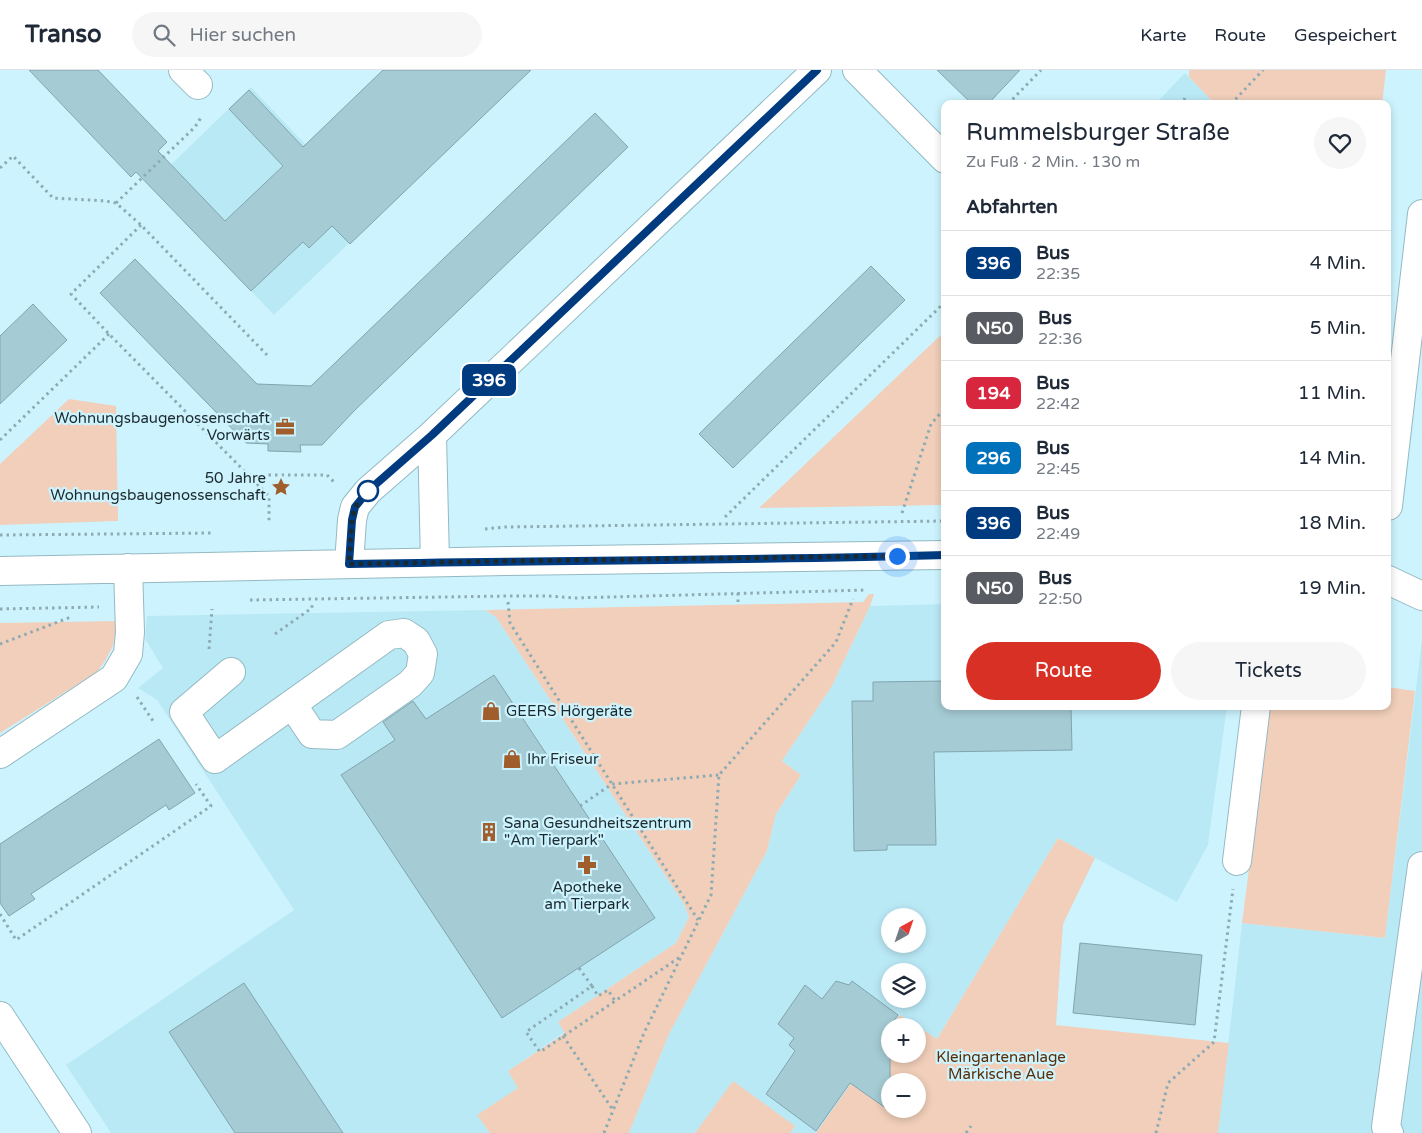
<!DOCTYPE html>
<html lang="de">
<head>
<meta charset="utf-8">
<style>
	:root { --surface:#fff; --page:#f6f6f7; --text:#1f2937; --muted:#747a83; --line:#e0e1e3; --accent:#d93025 }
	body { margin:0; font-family:"Varela Round",sans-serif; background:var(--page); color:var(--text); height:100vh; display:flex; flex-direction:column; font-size:19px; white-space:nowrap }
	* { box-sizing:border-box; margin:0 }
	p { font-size:16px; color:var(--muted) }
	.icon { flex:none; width:28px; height:28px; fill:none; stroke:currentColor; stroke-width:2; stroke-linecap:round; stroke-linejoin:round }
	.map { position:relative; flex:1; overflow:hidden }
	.sheet { position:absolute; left:941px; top:30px; width:450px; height:610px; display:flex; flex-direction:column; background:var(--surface); border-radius:10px; box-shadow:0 2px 8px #0003 }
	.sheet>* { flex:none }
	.badge { padding:0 10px; border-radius:8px; font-size:18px; line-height:32px }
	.needle { width:32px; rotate:40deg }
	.tools { position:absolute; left:881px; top:838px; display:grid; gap:10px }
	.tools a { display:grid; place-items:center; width:45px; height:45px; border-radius:50%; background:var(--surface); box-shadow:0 2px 8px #0003; font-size:25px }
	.you { position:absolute; width:25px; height:25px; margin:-12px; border:4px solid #fff; border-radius:50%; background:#1a73e8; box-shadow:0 0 0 8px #1a73e833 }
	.map>.badge { position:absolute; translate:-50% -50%; box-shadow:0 0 0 2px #fff }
	h2 { padding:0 25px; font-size:19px; line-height:45px }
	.round { display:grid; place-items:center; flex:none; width:52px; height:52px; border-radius:26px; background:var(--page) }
	.overview { display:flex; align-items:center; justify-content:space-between; height:85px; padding:0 25px }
	h1 { font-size:24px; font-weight:600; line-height:38px }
	.button { display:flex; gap:10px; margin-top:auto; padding:10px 25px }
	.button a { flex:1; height:58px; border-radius:30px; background:var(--accent); color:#fff; font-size:20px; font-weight:600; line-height:58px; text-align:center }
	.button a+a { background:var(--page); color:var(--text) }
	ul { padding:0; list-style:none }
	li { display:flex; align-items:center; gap:15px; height:65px; padding:0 25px; border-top:1px solid var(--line) }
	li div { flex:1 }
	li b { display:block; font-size:19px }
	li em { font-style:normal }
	li .badge { min-width:55px; font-weight:700; text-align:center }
	header { display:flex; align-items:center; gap:30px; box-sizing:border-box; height:70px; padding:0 25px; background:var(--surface); border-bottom:1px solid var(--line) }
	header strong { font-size:24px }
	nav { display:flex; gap:28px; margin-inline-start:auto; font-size:18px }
	.search { width:350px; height:45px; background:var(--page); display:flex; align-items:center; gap:12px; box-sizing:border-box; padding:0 18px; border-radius:28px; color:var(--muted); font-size:19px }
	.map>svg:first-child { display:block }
</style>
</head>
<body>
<header>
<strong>Transo</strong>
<div class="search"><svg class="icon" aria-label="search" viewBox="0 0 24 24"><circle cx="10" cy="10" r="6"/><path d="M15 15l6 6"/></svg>Hier suchen</div>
<nav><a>Karte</a><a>Route</a><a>Gespeichert</a></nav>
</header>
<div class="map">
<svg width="1422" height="1063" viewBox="0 0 1422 1063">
	<rect width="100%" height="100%" fill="#cdf4fe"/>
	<path fill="#bae9f6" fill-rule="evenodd" d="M383 0 519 11 274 245 150 115 251 17 306 75Z
		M1185 3 1215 34H1155Z
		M945 534V636H1227L1208 775 1177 832 1058 768 937 969 900 945 891 956H890V958L816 1063H629L669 964 767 781 776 744 801 705 782 691 832 616 870 536ZM890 846H918V874H890ZM890 901H918V929H890Z
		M485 540 496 547 684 834 689 847 676 873 558 952 565 962 508 1001 518 1018 478 1045 490 1063H111L66 995 294 840 157 630 138 618 163 598 145 569 147 546Z
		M1422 570V1063H1218L1242 853 1385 868Z"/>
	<path fill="#f1cfba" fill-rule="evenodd" d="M1189 0H1386L1382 34H1215L1189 7Z
		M945 261V435L759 438Z
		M69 329 116 336 118 451 0 455V394Z
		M869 524H874L870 536 832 616 782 691 801 705 776 744 767 781 669 964 629 1063H490L477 1045 518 1018 508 1001 565 963 558 952 676 873 689 847 684 834 496 547 485 540 863 532Z
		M117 551 113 576 105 591 97 602 0 663V553Z
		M1388 617 1415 621 1385 868 1242 853 1270 636H1388Z
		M1058 768 1095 788 1063 854 1056 955 1229 973 1218 1063H816L890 958V984H918V956H891L900 945 937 969ZM890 1011H918V1039H890Z
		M733 1011 795 1056 790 1063H695Z"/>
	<path fill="#a5cbd4" stroke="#81a5ae" d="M29 0H98L167 72 158 81 225 151 283 96 229 39 249 20 303 77 383 0H531L350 174 332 156 309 178 303 172 251 221 136 102 131 107Z
		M937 0H1020L988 34H972Z
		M595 43 628 77 355 340 322 375H300L301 382 268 381V374L246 373 100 223 135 189 257 314 311 316Z
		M871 196 905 230 733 398 699 364Z
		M33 234 67 270 0 334V266Z
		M494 605 655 848 502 948 341 705 395 670 383 652 413 631 426 649Z
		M945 611V636H1071L1072 680 934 682 936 775H887V780L854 781 852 631H873V612Z
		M159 669 195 723 169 740 166 735 31 824 35 829 9 846 0 833V774Z
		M1080 873 1202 885 1195 955 1073 943Z
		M836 911 849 915 852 911 898 945 890 956V1041L850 1013 816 1061 766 1024 795 981 789 975 794 968 778 954 805 915 822 929Z
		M244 913 343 1063H235L169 962Z"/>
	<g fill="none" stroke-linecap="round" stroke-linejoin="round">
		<g stroke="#94b9c2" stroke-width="30">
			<path id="minor" d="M183 0 198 15
				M857 0 945 89
				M432 365 435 492
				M1388 436 1422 144
				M349 494 352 450 355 437 368 421 432 365 817 0
				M0 501 506 491 945 485
				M1388 510 1422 526
				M231 602 184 642 215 689 389 565 404 563 416 571 423 584 420 603 410 614 337 665 312 664 292 634
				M0 684 114 608 128 584 130 562 128 498
				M1237 791 1256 636
				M0 946 77 1063
				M1389 1063 1386 1057 1422 796"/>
		</g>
		<path stroke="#8dabb3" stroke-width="3" stroke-dasharray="2.5 4" stroke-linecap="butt" d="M1008 34 1041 0
			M1179 34 1184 29 1188 34
			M1231 34 1263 0
			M0 98 13 86 53 128 106 131 116 133 141 155 267 285
			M116 133 195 57 202 46
			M141 155 71 224 109 264 269 426V453
			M0 370 109 264
			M249 405H327L335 413
			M902 443 931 354 945 338
			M725 447 945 232
			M485 459 505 457 945 451
			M0 465 214 463
			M738 523V532
			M250 530 508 526H549L574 528 866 520
			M508 532 510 553 698 850
			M0 539 99 537
			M275 564 312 538V535
			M0 574 71 547
			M209 579 212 539
			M137 627 153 651
			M580 736 612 714 719 705
			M0 844 16 870 211 736 196 714
			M579 898 592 916 526 962 540 982 680 887
			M592 916 598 926 608 920 615 931
			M563 966 613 1040
			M604 1063 644 963 711 825 719 705 836 572 853 529
			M966 1063 971 1056
			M1156 1063 1168 1013 1214 972 1233 819"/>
		<use href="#minor" stroke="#fff" stroke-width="28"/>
	</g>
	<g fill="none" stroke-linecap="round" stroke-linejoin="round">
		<g stroke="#fff" stroke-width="11">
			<path id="line" d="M817 0 432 365 368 421 355 437 352 450 349 494C548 490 746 491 945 485"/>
		</g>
		<use href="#line" stroke="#003b80" stroke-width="8"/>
		<path stroke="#1c2a2e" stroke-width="5" stroke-dasharray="0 9" d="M368 421 355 437 352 450 349 494 506 491 897 486"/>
	</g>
	<defs>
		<g id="office-bare" transform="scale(1.5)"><path d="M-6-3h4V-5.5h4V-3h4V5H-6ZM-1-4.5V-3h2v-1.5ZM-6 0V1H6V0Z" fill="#a15e2d" stroke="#cdf4fe" stroke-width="2.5" paint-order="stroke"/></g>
		<g id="sight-bare" transform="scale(1.5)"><path d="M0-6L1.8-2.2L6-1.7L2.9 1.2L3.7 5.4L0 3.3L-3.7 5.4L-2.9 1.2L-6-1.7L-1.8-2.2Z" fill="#a15e2d" stroke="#cdf4fe" stroke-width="2.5" paint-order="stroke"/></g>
		<g id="shop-bare" transform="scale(1.5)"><path d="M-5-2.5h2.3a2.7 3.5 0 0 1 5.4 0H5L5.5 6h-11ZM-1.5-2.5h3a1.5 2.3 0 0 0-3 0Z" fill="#a15e2d" stroke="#cdf4fe" stroke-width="2.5" paint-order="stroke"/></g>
		<g id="building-bare" transform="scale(1.5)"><path d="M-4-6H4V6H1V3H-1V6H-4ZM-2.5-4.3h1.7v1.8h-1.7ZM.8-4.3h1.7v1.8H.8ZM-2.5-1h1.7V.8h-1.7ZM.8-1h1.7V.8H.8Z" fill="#a15e2d" stroke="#cdf4fe" stroke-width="2.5" paint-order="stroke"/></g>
		<g id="pharmacy-bare" transform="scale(1.5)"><path d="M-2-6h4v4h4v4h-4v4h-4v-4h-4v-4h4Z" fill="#a15e2d" stroke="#cdf4fe" stroke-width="2.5" paint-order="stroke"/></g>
	</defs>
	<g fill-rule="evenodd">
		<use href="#office-bare" x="285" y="357"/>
		<use href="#sight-bare" x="281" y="417"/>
		<use href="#shop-bare" x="491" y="641"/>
		<use href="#shop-bare" x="512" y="689"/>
		<use href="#building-bare" x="489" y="762"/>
		<use href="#pharmacy-bare" x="587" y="795"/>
	</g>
	<circle fill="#fff" stroke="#003b80" stroke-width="2.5" cx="368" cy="421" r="10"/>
	<g text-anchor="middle" stroke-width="4.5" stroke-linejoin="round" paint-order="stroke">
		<g font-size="15" fill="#1c2a2e" stroke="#cdf4fe" text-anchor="start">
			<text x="270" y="353" text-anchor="end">Wohnungsbaugenossenschaft<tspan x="270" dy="17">Vorwärts</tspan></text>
			<text x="266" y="413" text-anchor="end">50 Jahre<tspan x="266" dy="17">Wohnungsbaugenossenschaft</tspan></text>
			<text x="506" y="646">GEERS Hörgeräte</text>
			<text x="527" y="694">Ihr Friseur</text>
			<text x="504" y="758">Sana Gesundheitszentrum<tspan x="504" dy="17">"Am Tierpark"</tspan></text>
			<text x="587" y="822" text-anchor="middle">Apotheke<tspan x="587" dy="17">am Tierpark</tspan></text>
		</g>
		<g font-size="15" fill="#5b2d05" stroke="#cdf4fe">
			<text x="1001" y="992">Kleingartenanlage<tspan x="1001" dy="17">Märkische Aue</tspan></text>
		</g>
	</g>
</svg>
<div class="tools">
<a><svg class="needle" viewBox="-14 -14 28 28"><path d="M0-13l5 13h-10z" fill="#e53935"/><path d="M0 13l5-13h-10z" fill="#747a83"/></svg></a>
<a><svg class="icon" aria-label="layers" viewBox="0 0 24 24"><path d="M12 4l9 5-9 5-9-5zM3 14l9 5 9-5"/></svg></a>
<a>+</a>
<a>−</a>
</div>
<div class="you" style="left:897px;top:486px"></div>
<b class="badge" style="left:489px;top:310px;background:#003b80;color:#fff">396</b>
<section class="sheet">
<div class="overview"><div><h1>Rummelsburger Straße</h1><p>Zu Fuß · 2 Min. · 130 m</p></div><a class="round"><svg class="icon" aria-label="heart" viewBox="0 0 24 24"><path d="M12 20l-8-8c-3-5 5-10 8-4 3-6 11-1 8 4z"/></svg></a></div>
<h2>Abfahrten</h2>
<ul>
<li><span class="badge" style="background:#003b80;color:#fff">396</span><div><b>Bus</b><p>22:35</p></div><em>4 Min.</em></li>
<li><span class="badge" style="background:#595b62;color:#fff">N50</span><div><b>Bus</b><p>22:36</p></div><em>5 Min.</em></li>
<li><span class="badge" style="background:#d7263d;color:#fff">194</span><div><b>Bus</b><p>22:42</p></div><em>11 Min.</em></li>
<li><span class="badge" style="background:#0072bc;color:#fff">296</span><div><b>Bus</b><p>22:45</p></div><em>14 Min.</em></li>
<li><span class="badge" style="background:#003b80;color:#fff">396</span><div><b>Bus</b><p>22:49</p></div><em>18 Min.</em></li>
<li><span class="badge" style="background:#595b62;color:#fff">N50</span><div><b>Bus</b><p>22:50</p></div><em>19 Min.</em></li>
</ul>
<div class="button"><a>Route</a><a>Tickets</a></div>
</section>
</div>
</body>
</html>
